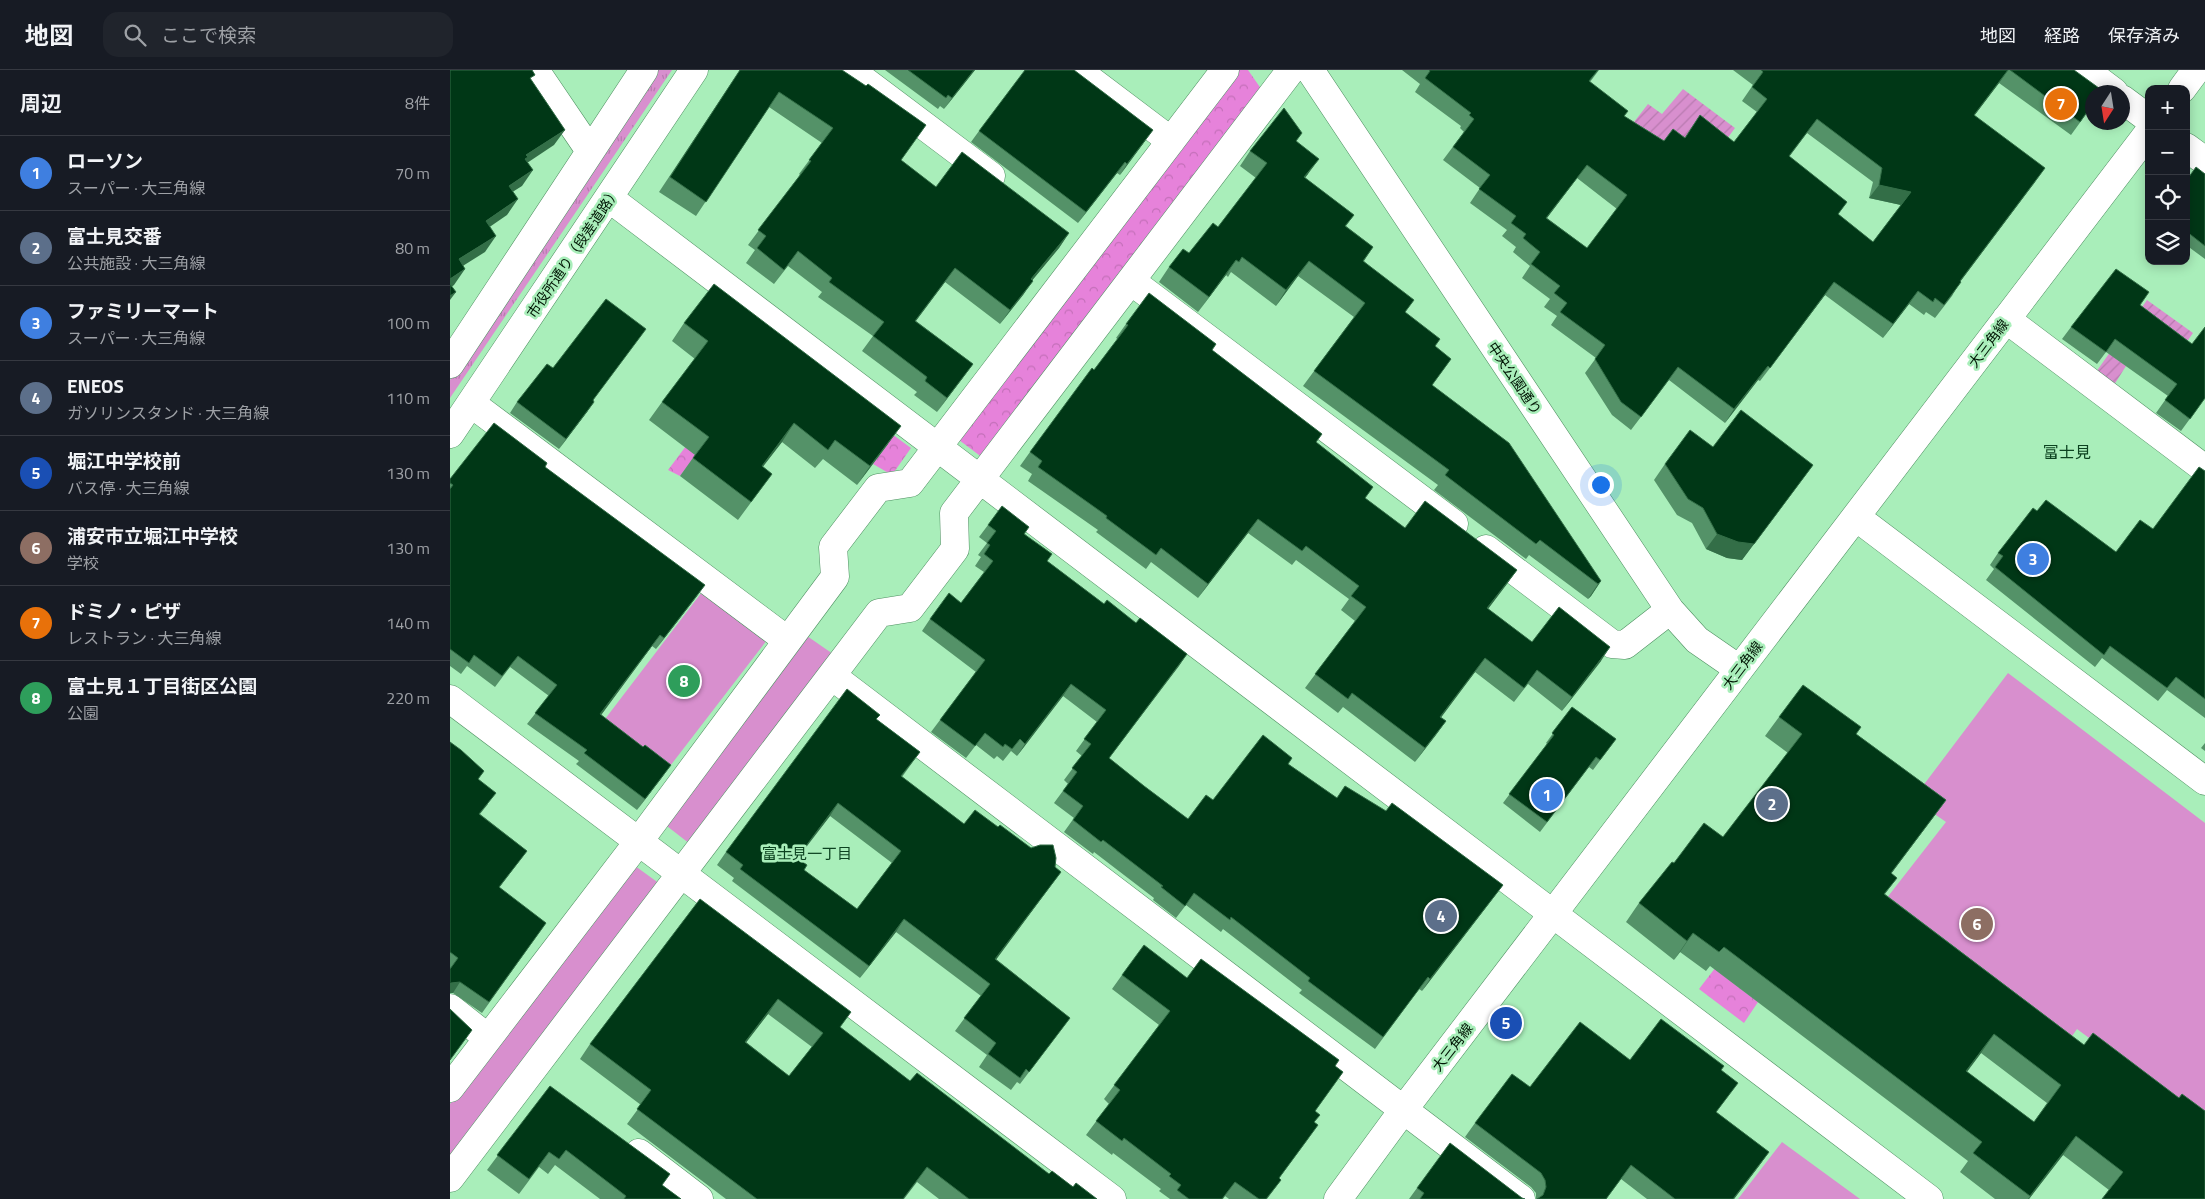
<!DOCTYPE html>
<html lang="ja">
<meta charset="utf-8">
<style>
body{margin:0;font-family:"Titillium Web","Noto Sans JP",sans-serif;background:#20242c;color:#f1f3f6}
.controls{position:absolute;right:15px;top:15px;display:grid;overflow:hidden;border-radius:10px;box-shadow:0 2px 12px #0003}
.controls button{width:45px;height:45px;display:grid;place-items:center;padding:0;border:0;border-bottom:1px solid #363941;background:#171b24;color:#f1f3f6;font:25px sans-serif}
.compass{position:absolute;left:1635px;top:15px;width:45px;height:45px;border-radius:50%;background:#171b24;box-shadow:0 2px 12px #0003;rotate:192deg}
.you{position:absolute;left:1150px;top:414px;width:18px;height:18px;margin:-12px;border:4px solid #fff;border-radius:50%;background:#1a73e8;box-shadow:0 0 0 8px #1a73e833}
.badge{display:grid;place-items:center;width:32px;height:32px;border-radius:50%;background:#c696c4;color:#fff;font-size:16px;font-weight:700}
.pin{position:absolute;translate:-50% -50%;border:2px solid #fff;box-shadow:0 1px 5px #0006}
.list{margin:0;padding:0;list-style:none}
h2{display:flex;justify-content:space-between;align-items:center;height:65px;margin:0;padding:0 20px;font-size:21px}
h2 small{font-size:16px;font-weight:400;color:#9ea1a6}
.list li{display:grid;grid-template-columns:32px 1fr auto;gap:15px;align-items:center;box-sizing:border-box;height:75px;padding:0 20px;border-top:1px solid #363941}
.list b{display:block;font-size:19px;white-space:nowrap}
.list p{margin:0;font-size:16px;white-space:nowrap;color:#9ea1a6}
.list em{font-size:16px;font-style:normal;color:#9ea1a6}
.icon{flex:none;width:28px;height:28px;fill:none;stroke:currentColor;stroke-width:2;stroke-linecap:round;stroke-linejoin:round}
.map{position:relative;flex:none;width:1755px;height:1129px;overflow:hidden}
header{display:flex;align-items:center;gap:30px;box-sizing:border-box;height:70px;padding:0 25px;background:#171b24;border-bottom:1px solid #363941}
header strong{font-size:24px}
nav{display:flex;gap:28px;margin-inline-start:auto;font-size:18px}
.search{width:350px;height:45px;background:#20242c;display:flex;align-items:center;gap:12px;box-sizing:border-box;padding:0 18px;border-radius:15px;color:#9ea1a6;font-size:19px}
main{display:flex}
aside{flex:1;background:#171b24}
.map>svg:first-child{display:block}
.grass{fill:url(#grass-tufts)}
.forest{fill:url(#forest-crowns)}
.park{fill:#d88fce}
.garden{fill:url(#garden-furrows)}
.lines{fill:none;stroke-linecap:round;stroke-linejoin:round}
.minor-casing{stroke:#4d8f60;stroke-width:29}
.minor{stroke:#fff;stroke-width:28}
.wall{fill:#549268;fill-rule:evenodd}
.shaded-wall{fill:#336e47}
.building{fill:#003716;stroke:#336e47;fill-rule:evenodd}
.labels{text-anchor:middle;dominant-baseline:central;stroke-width:5;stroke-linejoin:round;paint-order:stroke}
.street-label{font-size:14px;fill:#001504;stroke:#a9eeba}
.neighbourhood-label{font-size:15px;fill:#0c4220;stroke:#a9eeba}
.quarter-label{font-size:16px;fill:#0c4220;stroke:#a9eeba}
</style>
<header>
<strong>地図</strong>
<div class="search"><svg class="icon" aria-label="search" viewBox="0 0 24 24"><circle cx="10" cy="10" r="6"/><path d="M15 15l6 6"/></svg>ここで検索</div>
<nav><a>地図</a><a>経路</a><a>保存済み</a></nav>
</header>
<main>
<aside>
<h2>周辺<small>8件</small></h2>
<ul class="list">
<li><span class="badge" style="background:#3f7fe0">1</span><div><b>ローソン</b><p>スーパー · 大三角線</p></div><em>70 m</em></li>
<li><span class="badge" style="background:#5c6f8a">2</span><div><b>富士見交番</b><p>公共施設 · 大三角線</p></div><em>80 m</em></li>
<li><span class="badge" style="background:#3f7fe0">3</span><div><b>ファミリーマート</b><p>スーパー · 大三角線</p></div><em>100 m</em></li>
<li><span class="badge" style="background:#5c6f8a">4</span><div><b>ENEOS</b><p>ガソリンスタンド · 大三角線</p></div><em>110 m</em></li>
<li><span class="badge" style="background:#1a4fb4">5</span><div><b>堀江中学校前</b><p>バス停 · 大三角線</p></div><em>130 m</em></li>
<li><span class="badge" style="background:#8d6e63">6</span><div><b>浦安市立堀江中学校</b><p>学校</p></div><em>130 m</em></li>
<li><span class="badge" style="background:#e8710a">7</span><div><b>ドミノ・ピザ</b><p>レストラン · 大三角線</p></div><em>140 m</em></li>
<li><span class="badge" style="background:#2e9e5b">8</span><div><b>富士見１丁目街区公園</b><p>公園</p></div><em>220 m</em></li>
</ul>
</aside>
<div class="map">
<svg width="1755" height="1129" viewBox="0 0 1755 1129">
<defs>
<pattern id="grass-tufts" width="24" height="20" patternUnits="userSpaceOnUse" patternTransform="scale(1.25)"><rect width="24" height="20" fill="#d88fce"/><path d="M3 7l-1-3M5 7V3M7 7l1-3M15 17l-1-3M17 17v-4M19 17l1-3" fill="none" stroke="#b87aaf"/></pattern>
<pattern id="forest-crowns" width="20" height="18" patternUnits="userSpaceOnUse" patternTransform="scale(1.25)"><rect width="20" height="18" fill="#e682da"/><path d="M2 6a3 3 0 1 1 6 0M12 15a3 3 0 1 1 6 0" fill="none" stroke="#c46fb9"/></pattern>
<pattern id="garden-furrows" width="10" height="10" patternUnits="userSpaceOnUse" patternTransform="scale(1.25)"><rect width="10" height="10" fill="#d88fce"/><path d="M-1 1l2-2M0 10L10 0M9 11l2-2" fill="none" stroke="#b87aaf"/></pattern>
</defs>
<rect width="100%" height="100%" fill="#a9eeba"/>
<path class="grass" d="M207,0h15l-222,328v-18z"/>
<path class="forest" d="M785,0h13l16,23 -281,365 -28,-21z
M315,271l146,107 -19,27 -19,-11 15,-20 -116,-89 -92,121 -12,-6z
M1349,789l-66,124 25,19 -14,21 -45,-34z"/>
<path class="park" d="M252,522l65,48 -100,130 -65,-47z
M357,566l26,18 -143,190 -27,-21z
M1558,603l197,150v301l-128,-95 -12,17 -186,-138 67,-86 -33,-23z
M181,793l29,21 -210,274v-54z
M1332,1072l78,57h-122z"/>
<path class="garden" d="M1233,19l52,39 -17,23h-43l-72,11 45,-58 14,10z
M1697,230l46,33 -14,20 -64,5 11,8 -12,19 -18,-13z"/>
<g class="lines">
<defs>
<path id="minor" d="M85,0l55,81
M400,0l141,106
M627,0l94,71
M860,0l360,540 27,30 42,29
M1635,0l29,22
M1732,19l14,-19
M1672,29l27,20
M1736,77l19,14
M159,128l1320,1001
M681,211l323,243
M1556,249l199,150
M0,294l194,-294
M22,334l315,236
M0,364l244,-364
M1406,447l349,264
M1036,479l126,95 13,1 45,-35
M382,606l689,523
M0,629l662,500
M0,938l38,30
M0,1018l189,-247 196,-264 -2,-30 45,-59 32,-5 315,-413
M189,1083l60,46
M0,1108l429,-565 31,-5 45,-59 -1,-36 337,-443
M888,1129l66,-90 745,-977"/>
</defs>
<use href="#minor" class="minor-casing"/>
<use href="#minor" class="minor"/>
</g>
<path class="wall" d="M290,0h102l59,91 35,26 133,46 -10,15 -27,32 -9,15 -23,29 -55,-42 -29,39 57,43 -36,48 -23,-17 3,-3 -55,-41 11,-15 -55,-39 4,-5 -34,-26 -14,18 -28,-21 9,-13 -7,-5 52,-70 -1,-1 23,-31 -53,-36 -73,109 -37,-24z
M435,0h90l-31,39 -4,-3 -2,3z
M952,0h197l-9,12 34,34 40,25 20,-3 50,4 23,-30 -15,-11 11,-16 -20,-15h341l18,22v14l-21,29 -72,-52 -25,33 61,66 -75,100 -8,14 -17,22 -9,-6 -2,3 -15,-11 -26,34 -58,-43 -65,86 -2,-1 -33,43 -56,-43 -38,50 -19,-15 -27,-42 11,-15 -45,-33 6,-9 -13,-9 6,-8 -28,-21 8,-12 -17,-14 3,-5 -14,-11 5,-6 -37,-27 10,-15 -37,-28 21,-28 -4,-4 1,-2 -46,-34 5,-8zM1357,63l66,49 -4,16 32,7 -28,37 -35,-28 9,-12 -58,-45zM1127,108l40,31 -30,39 -40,-30z
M529,61l166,10 -25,34 -3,-2 -39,50 -107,-81z
M847,71l11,33 -3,4 49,37 -8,11 27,21 -9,14 41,52 30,34 16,12 -19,26 169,196 -10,15 -3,3 -59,-44 -3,4 -92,-69 4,-5 -135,-99 51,-69 -56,-41 -22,30 -45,-34 -3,5 -2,-2 -28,37 -39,-30 10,-15 20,-14 29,-26 38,-49 -16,-12 10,-15z
M1755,104v85l-19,-14v-64z
M1690,235l52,39 13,54 -24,33 -25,-18 12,-17 -62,-44 -9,12 -35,-25 9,-12z
M234,253l204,121 -31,41 -34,-26 -8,9 -33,-26 -20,25 10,7 -34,46 -58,-44 15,-21 -46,-35 13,-18 33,-43 -23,-18z
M676,254l86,26 104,93 49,55 40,30 112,42 -29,39 44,33 69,19 -39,50 -34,-27 -14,18 -39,-30 -34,45 5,4 -31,41 -72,-55 -5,6 -33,-25 50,-67 -14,-11 8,-11 -53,-39 -4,5 -44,-32 -50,65 -47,-36 -5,7 -50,-37 2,-2 -70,-49 4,-7 -12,-8 10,-14 88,-113 -2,-1z
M143,331l-6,11 -28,37 -49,-36 7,-11z
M1263,377l100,18 -71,95 -15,-2 -21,-9 -14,-26 -15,-8 -23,-35 11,-16z
M95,397l152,129 -41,53 -4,-3 -51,69 62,61 -26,34 -61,-46 3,-3 -52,-37 22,-28 -39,-29 -15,20 -28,-21 -6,8 -11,-8v-187z
M1755,401v247l-38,-28 -9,11 -56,-43 -7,9 -109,-87 8,-11 -4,-4 8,-12 39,-42 79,41 37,-23z
M538,455l37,9 22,27 57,43 83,50 -78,104 35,28 44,33 25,-19 75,-36 49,34 8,-12 158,99 -81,106 -3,-2 -44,60 -76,-56 3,-3 -79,-61 -2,3 -35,-27 -10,13 -23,-18 1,-2 -60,-46 -1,2 -29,-22 10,-14 -20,-15 14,-19 -4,-4 18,-24 -6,-5 21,-29 -34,-26 -46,60 -6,-5 -8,10 -6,-5 -3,3 -18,-14 -10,13 -35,-26 45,-60 -54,-41 8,-12 31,-16 23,-31 -9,-6 6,-9 -3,-2 9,-12 -8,-6z
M1122,637l44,32 -23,31 -4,-3 -49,65 -37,-29 44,-59 -1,-1z
M1329,647l77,17 90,66 -55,74 6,4 -12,16 199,151 95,53 -70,92 -46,-35 -34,44h-34l-35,-27 8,-11 -258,-195 -4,5 -26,-19 -6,8 -48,-38 13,-19 35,-40 49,-26 65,-84 -23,-17zM1531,983l66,50 -13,19 -67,-50z
M426,649l44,33 -18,25 62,47 34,3 63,45 -65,87 74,59 -50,66 -3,-2 -6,8 -32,-23 8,-12 -32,-24 26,-35 -85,-64 -36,46 -128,-97 2,-3 -17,-13 9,-13zM380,746l62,47 -35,46 -53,-39 -6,-12z
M0,672l34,29 -6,8 10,25 -8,10 47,37 -28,37 47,35 -64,90 -29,-20h-3z
M1755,673v8l-4,-3z
M250,829l140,129 70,53 139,93 48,25h-158l-22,-17 -13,17h-178l-99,-75 14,-19 -61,-46 10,-15zM318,944l44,33 -23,29 -43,-34z
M672,905l65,3 148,88 8,6 -28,39v11l-7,17 -29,39 2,2 -14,19h-38l-4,-3 -2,3h-53l-11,-8 2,-2 -48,-36 -1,2 -26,-20 23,-31 -5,-5 55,-74 -47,-36z
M1180,990l92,10 6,26 -12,16 53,40 -35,47h-87l-26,-20 -15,20h-70v-6l-5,-6 -66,-50 10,-14 55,-36z
M100,1016l112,99 19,14h-81l-45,-34 -7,9 -9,-7 -20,27 -32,-24z
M967,1118l105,10 3,1h-116z"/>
<path class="shaded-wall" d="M524,0h1l-31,39 8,-11z
M1558,0l-9,13 -35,46 10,-14z
M115,60l-11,15 -33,22 5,-12z
M703,60l-8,11 -25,34 7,-11z
M869,89l-11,15 -15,18 11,-15z
M675,92l-8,11 -39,50 8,-11z
M1137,95l-10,13 -40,53 9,-13z
M1595,98l-10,14 -85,113 10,-14z
M83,100l-11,16 -24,15 11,-15z
M1429,115l32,7 -10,13 -32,-7z
M68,129l-11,16 -32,22 11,-16z
M619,163l-10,15 -38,46 10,-15z
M46,166l-11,16 -35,22 9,-15z
M786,190l-10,15 -28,37 11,-15z
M859,191l-33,45 10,-16z
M505,198l-10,14 -40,53 10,-14z
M15,199l-11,16 -4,3v-9z
M583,211l-10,14 -23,29 10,-14z
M1384,212l-9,13 -65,86 10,-13z
M1468,221l-9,13 -26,34 10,-14z
M6,222l-6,8v-4z
M523,294l-11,15 -25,33 10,-14z
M1318,296l-10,14 -33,43 9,-14z
M144,332l-7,10 -28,37 7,-10z
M344,353l-12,19 -33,43 13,-19z
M451,356l-13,18 -31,41 13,-19z
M1363,395l-71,95 -15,-2 -21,-9 11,-15z
M808,449l-10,14 -50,65 10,-14z
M1067,500l-10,14 -29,38 9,-14z
M1151,511l-10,15 -3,3 10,-15z
M255,515l-8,11 -41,53 8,-11z
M210,565l-8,11 -59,80 7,-12z
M1160,577l-9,14 -39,50 10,-14z
M737,584l-8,12 -79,104z
M1035,588l-10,14 -44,59 9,-14z
M621,614l-8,12 -46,60 8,-12z
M996,651l-10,14 -21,27 10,-14z
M221,695l-8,11 -26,34 8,-11z
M1496,730l-14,19 -55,73 14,-19z
M388,733l-8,13 -42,54 9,-12z
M611,802l-9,12 -65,88 8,-13z
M1053,815l-9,12 -72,94 8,-12z
M454,849l-8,13 -36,46 9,-12z
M1243,863l-13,19 -6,8 13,-19z
M10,912l-7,11h-3v-9l1,-1z
M328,929l-10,15 -33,43 10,-15z
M1544,964l-13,19 -28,37 13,-19z
M1626,1066l-13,19 -34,44h-1z
M1319,1082l-10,14 -25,33h-1z"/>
<path class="building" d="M0,0h82l3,5 -5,3 35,52 -39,25 2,2 -3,2 8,11 -24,16 9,13 -32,22 10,15 -37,23 6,10 -15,10z
M290,0h102l24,16 2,-2 58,41 -25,35 35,27 26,-35 107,81 -38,46 2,2 -23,29 -55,-42 -40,53 58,43 -26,34 -22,-17 2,-4 -54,-41 11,-14 -55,-40 3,-4 -34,-27 -14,19 -27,-22 9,-12 -8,-6 53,-69 -2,-1 24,-32 -54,-36 -73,110 -36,-25z
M458,0h66l-22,28 -4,-3 -2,3z
M575,0h49l79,60 -26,34 -2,-2 -39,50 -107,-81z
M979,0h169l-9,11 39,30 -4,5 40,25 9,-12 12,9 15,-23 34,27 33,-43 -15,-12 11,-15 -2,-2h247l-34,45 71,53 -85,113 1,1 -17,23 -9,-7 -2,4 -15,-11 -25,33 -59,-42 -64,86 -2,-2 -34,43 -56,-42 -37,50 -20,-15 -26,-43 10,-14 -45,-33 7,-9 -13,-10 6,-7 -29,-22 9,-12 -17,-14 3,-4 -15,-11 5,-7 -37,-27 11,-14 -37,-28 21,-28 -5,-4 2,-2 -46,-35 5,-7zM1367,49l65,49 -3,17 32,7 -38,50 -35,-28 9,-12 -58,-46zM1137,95l40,30 -40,53 -41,-30z
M1560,0h64l29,21 -1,1h-10v13l-12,17z
M834,38l18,25 -6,8 23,18 -15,18 50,38 -9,11 28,21 -10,14 51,39 -9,12 35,27 -5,7 16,13 -19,26 77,58 92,138 -3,3 -58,-44 -4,4 -91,-69 4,-5 -135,-99 51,-68 -56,-42 -23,29 -44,-33 -3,5 -3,-2 -27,37 -40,-30 14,-18 6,4 24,-30 5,4 49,-64 -17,-12z
M1746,97l9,7v72l-19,-15v-50z
M1666,199l33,23 -9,13 52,39 13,-17v71l-15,21 -25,-19 12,-16 -62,-45 -9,13 -35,-25z
M0,214l6,8 -6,4z
M264,214l187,142 -31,40 -35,-26 -7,10 -34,-27 -32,43 10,8 -21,28 -58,-44 16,-21 -47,-35 46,-61 -24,-18z
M699,223l67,51 -4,6 110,84 -6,8 57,45 -8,11 40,30 20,-27 92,69 -30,38 45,34 27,-35 51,40 -38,50 -35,-27 -13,18 -39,-30 -45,59 6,4 -21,27 -73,-55 -4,6 -33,-25 51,-67 -15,-11 8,-10 -53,-40 -4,5 -44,-32 -50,65 -47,-36 -5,7 -50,-37 1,-2 -69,-49 4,-6 -12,-9 62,-84 2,2 34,-45 -2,-1z
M156,229l40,30 -53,71 1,2 -28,37 -49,-37 30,-38 6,4z
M1291,340l72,55 -59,79 -16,-2 -21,-8 -14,-26 -15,-9 -23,-35 25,-34 23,17z
M44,353l53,40 -2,4 160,118 -41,53 -4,-3 -60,79 43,33 2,-2 26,20 -26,34 -61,-46 3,-3 -52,-37 22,-28 -39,-29 -16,20 -28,-21 -5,8 -19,-14v-160l3,-4 -3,-2v-4z
M1749,397l6,4v228l-29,-22 -9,11 -57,-42 -6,9 -109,-88 8,-11 -5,-3 35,-45 4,3 9,-11 70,52 24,-32 13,9z
M552,436l27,21 -5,7 28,20 -5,7 57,43 3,-4 29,23 4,-5 47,36 -78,104 35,28 44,33 18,-24 7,5 50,-65 29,23 -4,6 49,34 8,-12 41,25 6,-8 111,82 -73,94 -2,-2 -45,60 -75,-56 2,-3 -79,-61 -1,3 -36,-27 -9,13 -24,-19 2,-1 -60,-46 -2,2 -28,-22 10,-14 -20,-15 14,-19 -5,-4 19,-24 -7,-5 22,-29 -35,-26 -46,60 -5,-5 -8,10 -7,-5 -2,3 -18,-14 -10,13 -35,-26 45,-60 -55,-41 19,-26 12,10 32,-42 -9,-7 6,-9 -3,-2 9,-12 -8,-6z
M1353,615l58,42 -5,7 90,66 -55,73 6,5 -13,16 200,151 9,-12 86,65 3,-4 23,17v88h-103l21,-27 -47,-36 -46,60 -57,-43 9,-11 -258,-195 -5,5 -26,-19 -6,8 -48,-38 33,-41 2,1 30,-40 19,14 79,-103 -23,-17zM1544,964l67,51 -27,37 -68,-51z
M397,619l33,26 -4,4 44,33 -19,24 63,48 11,-14 23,17 2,-2 31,23 9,-3h13l3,13 -1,9 6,5 -66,87 75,59 -41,54 -3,-3 -6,9 -32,-24 8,-11 -32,-25 26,-34 -86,-65 -35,47 -129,-97 3,-4 -17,-13zM388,733l63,48 -44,58 -53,-39 3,-5 -10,-7z
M1122,637l44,32 -16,21 -4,-3 -49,65 -38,-28 45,-59 -2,-2z
M0,672l11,8 23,21 -6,8 18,14 -17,21 48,37 -28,36 47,36 -57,79 -29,-20 -9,1 -1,1v-15l8,-11 -8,-6z
M250,829l151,113 -11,15 70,54 7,-8 132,101 3,-3 21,16 3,-4 21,16h-128l-42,-32 -24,32h-146l-120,-90 14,-19 -61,-46zM328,929l45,34 -34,43 -44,-34z
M694,875l43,33 14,-19 138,101 -4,6 8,6 -28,39 5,4 -6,7 4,3 -39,53 2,2 -15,19h-7l-24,-17 -13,17h-33l-12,-9 4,-5 -12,-9 2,-2 -47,-36 -2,3 -26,-20 24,-31 -6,-5 56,-74 -48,-36z
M0,939l22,21 -22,30z
M1211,949l63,47 -3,4 17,13 -22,29 53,40 -36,47h-58l-44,-34 -25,34h-69l6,-4 3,-8 -1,-7 -4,-7 -66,-50 37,-49 18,13 50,-65 50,38z
M100,1016l120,88 -8,11 19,14h-57l2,-3 -60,-46 -7,9 -10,-7 -20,27 -32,-24z
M1000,1073l72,55 3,1h-105l4,-6 -7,-5z"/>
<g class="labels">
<g class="street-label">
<text transform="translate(123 182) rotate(-56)">市役所通り（段差道路）</text>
<text transform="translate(1538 273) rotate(-53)">大三角線</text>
<text transform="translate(1065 308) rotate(56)">中央公園通り</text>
<text transform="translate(1292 595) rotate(-53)">大三角線</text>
<text transform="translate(1002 977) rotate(-52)">大三角線</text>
</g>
<g class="neighbourhood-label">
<text x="357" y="783">富士見一丁目</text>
</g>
<g class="quarter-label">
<text x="1617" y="382">富士見</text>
</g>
</g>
</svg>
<div class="controls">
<button>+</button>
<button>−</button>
<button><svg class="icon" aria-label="locate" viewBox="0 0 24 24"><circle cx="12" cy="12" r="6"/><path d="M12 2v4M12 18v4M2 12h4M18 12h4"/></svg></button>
<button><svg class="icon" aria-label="layers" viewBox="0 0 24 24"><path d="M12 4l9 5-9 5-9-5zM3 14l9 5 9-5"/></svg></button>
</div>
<svg class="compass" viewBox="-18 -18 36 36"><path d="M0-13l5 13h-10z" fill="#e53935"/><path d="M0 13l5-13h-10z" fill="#9ea1a6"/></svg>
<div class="you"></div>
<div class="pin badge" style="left:1097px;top:725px;background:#3f7fe0">1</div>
<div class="pin badge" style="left:1322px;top:734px;background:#5c6f8a">2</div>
<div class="pin badge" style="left:1583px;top:489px;background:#3f7fe0">3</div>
<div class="pin badge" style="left:991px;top:846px;background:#5c6f8a">4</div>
<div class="pin badge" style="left:1056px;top:953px;background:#1a4fb4">5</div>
<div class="pin badge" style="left:1527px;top:854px;background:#8d6e63">6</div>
<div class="pin badge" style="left:1611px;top:34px;background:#e8710a">7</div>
<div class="pin badge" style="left:234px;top:611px;background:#2e9e5b">8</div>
</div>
</main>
